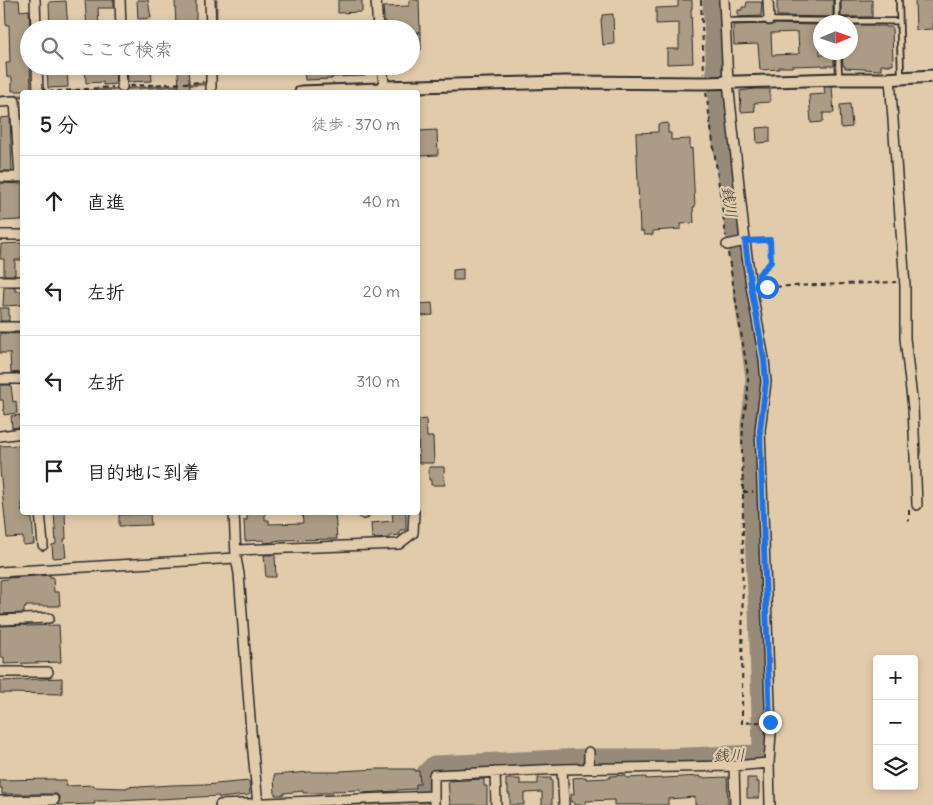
<!DOCTYPE html>
<html lang="ja">
<meta charset="utf-8">
<style>
body{margin:0;font-family:Delius,"Klee One",sans-serif;background:#f6f6f6;color:#222}
.controls{position:absolute;right:15px;bottom:15px;display:grid;overflow:hidden;border-radius:5px;box-shadow:0 2px 8px #0003}
.controls button{width:45px;height:45px;display:grid;place-items:center;padding:0;border:0;border-bottom:1px solid #e0e0e0;background:#fff;color:#222;font:25px sans-serif}
.compass{position:absolute;left:813px;top:15px;width:45px;height:45px;border-radius:50%;background:#fff;box-shadow:0 2px 8px #0003;rotate:88deg}
.stop{position:absolute;width:15px;height:15px;margin:-11px;border:4px solid #1a73e8;border-radius:50%;background:#fff}
.stop.end{background:#1a73e8;border-color:#fff;box-shadow:0 1px 5px #0008}
.list{margin:0;padding:0;list-style:none}
h2{display:flex;justify-content:space-between;align-items:center;height:65px;margin:0;padding:0 20px;font-size:21px}
h2 small{font-size:16px;font-weight:400;color:#767676}
.list li{display:grid;grid-template-columns:32px 1fr auto;gap:15px;align-items:center;box-sizing:border-box;height:90px;padding:0 20px;border-top:1px solid #e0e0e0}
.list b{display:block;font-size:19px;white-space:nowrap}
.list em{font-size:16px;font-style:normal;color:#767676}
.icon{flex:none;width:28px;height:28px;fill:none;stroke:currentColor;stroke-width:2;stroke-linecap:round;stroke-linejoin:round}
.map{position:relative;flex:none;width:933px;height:805px;overflow:hidden}
.search{position:absolute;background:#fff;box-shadow:0 2px 8px #0003;left:20px;top:20px;width:400px;height:55px;display:flex;align-items:center;gap:12px;box-sizing:border-box;padding:0 18px;border-radius:28px;color:#767676;font-size:19px}
.panel{position:absolute;background:#fff;box-shadow:0 2px 8px #0003;left:20px;top:90px;width:400px;height:425px;border-radius:5px}
.map>svg:first-child{display:block}
.green{fill:#c4b096;stroke:#786e60}
.lines{fill:none;stroke-linecap:round;stroke-linejoin:round}
.stream{stroke:#6c6459;stroke-width:3}
.river{stroke:#978a78;stroke-width:19}
.building{fill:#ac9c85;stroke:#2b2b2b;fill-rule:evenodd}
.service-casing{stroke:#2b2b2b;stroke-width:8}
.minor-casing{stroke:#2b2b2b;stroke-width:12}
.tertiary-casing{stroke:#2b2b2b;stroke-width:15}
.path{stroke:#2b2b2b;stroke-width:2;stroke-dasharray:5 4;stroke-linecap:butt}
.service{stroke:#e2cbab;stroke-width:4.5}
.minor{stroke:#e2cbab;stroke-width:9}
.tertiary{stroke:#e2cbab;stroke-width:11}
.route{stroke:#1a73e8;stroke-width:6}
.labels{text-anchor:middle;dominant-baseline:central;stroke-width:4.5;stroke-linejoin:round;paint-order:stroke}
.water-label{font-size:16px;font-style:italic;fill:#413e3a;stroke:#e2cbab}
</style>
<div class="map">
<svg width="933" height="805" viewBox="0 0 933 805">
<rect width="100%" height="100%" fill="#e2cbab"/>
<filter id="ink" filterUnits="userSpaceOnUse"><feTurbulence type="fractalNoise" baseFrequency=".02" numOctaves="2"/><feDisplacementMap in="SourceGraphic" scale="10" xChannelSelector="R" yChannelSelector="G"/><feConvolveMatrix kernelMatrix="1 2 1 2 8 2 1 2 1" color-interpolation-filters="sRGB"/></filter>
<g filter="url(#ink)">
<path class="green" d="M422,799v6h-136z"/>
<g class="lines">
<path class="stream" d="M216,0v29
M213,73l4,-4v-3
M70,92l134,-8 5,-6
M0,97l22,-1"/>
<path class="river" d="M427,805l-2,-31 9,-9 149,-7h81l92,-4 6,-3 -4,-141 -5,-91 -3,-94 4,-29 1,-18 -37,-264 -6,-114"/>
</g>
<path class="building" d="M5,0h14l1,11 9,-1 1,19h-2l1,37h1l1,25h-19v-14h-5l-1,-14h4l-1,-38h-3z
M85,0h29v8h-16l1,21h-12z
M137,0h11l3,18 -13,1z
M175,0h21v28l-20,1z
M338,0h24v12l-24,1z
M409,0h10l1,32h-9v-3h-26l-2,-22 26,-1z
M678,0h14v9h-1l2,54 -26,1v-15h12v-26l-23,1v-16l22,-1z
M777,0h56v17l-56,-1z
M841,0h31v17h-31z
M915,0h18v29l-17,1z
M66,1l2,28h-18l-1,-27z
M747,2h15l-1,14 -23,1v-7h4v-3h4z
M613,14l1,30 -11,1 -2,-26h1v-4z
M765,24l4,2 4,-2 47,1v30l14,-1v12h-12v-1l-30,1v1h-13v2l-19,1 -2,-26 -24,1 -1,-20zM798,32l1,22 -27,1 -1,-22z
M850,25h23v1h13v1h6l1,38h-12v5l-36,-2v-2h-2l-1,-12h4v-2h4z
M413,33h8v17l-8,1z
M47,66h20l1,21 -20,1z
M85,66h30l1,18 -13,1v-3l-17,1z
M127,66h19v3h5l1,12 -24,1z
M315,66h49l1,10 -33,1v2l-27,1 -1,-11 11,-1z
M188,69l2,23h-11l-1,-22z
M824,87h8l2,26h-11v9l-12,1 -2,-28 16,-1z
M755,89h15v13l-16,1 1,8 -14,1 -1,-21z
M850,104l2,23 -11,1 -1,-23z
M10,117l2,54h-12v-53z
M668,123v10h3v7l19,-1v10l2,-1 3,59h-2l1,16 -13,1v5l-28,2v4h-9l-1,-4h-3l-4,-98 22,-1v-8z
M770,127v15l-13,1 -1,-15z
M437,130l1,25 -20,1v-25z
M0,183l22,1v36l-22,1z
M22,243v17h-7v15h-11v-16h-4l1,-15z
M463,269v11h-10v-10z
M4,287h11v4h7v14l-19,1z
M432,303l1,12 -14,1 -1,-12z
M0,308h9v13h-9z
M0,333l22,1v38l-11,1 -1,-20h-10z
M0,385h11l2,17 3,-1 1,12 -13,2 -1,-15h-3z
M20,415l1,11 -1,1 -8,1 -1,-12z
M426,419l1,18h6l1,26h-15l-1,-43z
M22,445v67h4l1,6h5l2,26 -11,1v-8l-16,1 -7,-68v-24z
M429,467h15l1,18h-14v-5h-2z
M54,512h11l1,27h-2l2,18 -13,1 -1,-13 4,-1z
M247,512h18v8h4v4l34,-1 -1,-11h13v2l20,-1 2,26 -56,1 -7,1v1l-10,1v-3l-19,1 -1,-21h3z
M392,512h14v18h-6v5l-10,1v2l-15,1 -1,-2 -2,1 -1,-15 22,-2z
M150,514l1,11 -32,1v-11z
M264,555h11l1,22h-10z
M50,575v2h3l1,15h5l1,14h-34v2h-2v5l-24,1v-34l8,-1v-1z
M24,625l3,1 32,-1 2,37 -57,2v-7h-4v-31z
M62,678v16l-62,-1v-12z
M379,769h36v2h4l1,13h-4v5l-19,1v1l-36,2v-3l-29,1v2h-29v-2l-19,2v2h-9l-1,-20 35,-3h31v-1z
M626,775v3l20,-1v2l54,-3 1,2 26,-1 1,28h-33v-8l-27,2v6h-54v-5l-28,1v4h-12v-3h-3v-8h3l-1,-16 13,-1v2l24,-1v-2z
M538,778h13v3l1,-1v25h-10v-13l-16,1v1h-2v11h-14v-11h-2v-7h-2v-8h14v5h18z
M747,778h10v4h2v16h-12z
M55,779v1h11v6l28,-1v2l33,1v-1l11,-1v1l35,-2 32,-1v1l44,-4 1,13 -1,1 -30,3v-2l-101,5h-23v3l-37,1 2,-6 -3,-5h-55v-6h-2v-8z
M484,779v7h3v19h-37l-2,-24z"/>
<g class="lines">
<defs>
<path id="service" d="M837,0v22
M899,0l2,76
M726,21c58,-2 115,1 173,0
M838,52l1,25"/>
<path id="minor" d="M35,0l1,29
M120,0l1,29
M210,0l1,29
M376,0l2,29
M724,0l4,82 17,159 6,45 13,73 2,23 -6,48 11,302 -2,31 1,42
M768,0l1,20
M37,66l1,25 2,1
M121,66l1,21
M211,66v26
M382,66l3,26
M890,78l15,208v52l8,70 4,97
M0,102l15,-1 5,76
M0,177h22
M0,235h22
M727,245l18,-4
M0,281h22
M0,327h22
M0,379h22
M0,436l22,-3
M40,512l3,33
M234,512l2,46 3,16 12,157 7,74
M364,512v2
M236,550l163,-6 14,-11 1,-21
M0,572l236,-14
M0,620l49,-2
M0,672h48
M589,752v16
M734,766l1,39
M562,769l2,36
M495,772l1,33
M0,801l54,-1
M220,805l214,-9
M434,805v-30l128,-6 172,-3 35,-3"/>
<path id="tertiary" d="M301,92l79,-3 4,-2 181,-5 140,1 134,-4h46l48,-3"/>
</defs>
<use href="#service" class="service-casing"/>
<use href="#minor" class="minor-casing"/>
<use href="#tertiary" class="tertiary-casing"/>
<path class="path" d="M701,0l3,73
M130,86l73,-4
M48,92l65,-5
M706,92l20,144
M755,241l16,-1v23l-12,11
M728,253l20,122v17l-5,31 -1,26 1,43 -1,231 18,-1
M760,281l7,6 129,-5
M743,492h10
M909,510v11"/>
<use href="#service" class="service"/>
<use href="#minor" class="minor"/>
<use href="#tertiary" class="tertiary"/>
</g>
</g>
<g class="lines" filter="url(#ink)">
<path class="route" d="M767,287l-8,-7v-6l12,-12 -1,-22 -25,1 6,45 13,73 2,23 -6,48 10,292"/>
</g>
<g class="labels">
<g class="water-label">
<text transform="translate(730 202) rotate(82)">銭川</text>
<text transform="translate(729 755) rotate(-2)">銭川</text>
</g>
</g>
</svg>
<div class="controls">
<button>+</button>
<button>−</button>
<button><svg class="icon" aria-label="layers" viewBox="0 0 24 24"><path d="M12 4l9 5-9 5-9-5zM3 14l9 5 9-5"/></svg></button>
</div>
<svg class="compass" viewBox="-18 -18 36 36"><path d="M0-13l5 13h-10z" fill="#e53935"/><path d="M0 13l5-13h-10z" fill="#767676"/></svg>
<div class="stop" style="left:767px;top:287px"></div>
<div class="stop end" style="left:770px;top:722px"></div>
<div class="search"><svg class="icon" aria-label="search" viewBox="0 0 24 24"><circle cx="10" cy="10" r="6"/><path d="M15 15l6 6"/></svg>ここで検索</div>
<section class="panel">
<h2>5 分<small>徒歩 · 370 m</small></h2>
<ul class="list">
<li><svg class="icon" aria-label="ahead" viewBox="0 0 24 24"><path d="M12 20V5M6 11l6-6 6 6"/></svg><div><b>直進</b></div><em>40 m</em></li>
<li><svg class="icon" aria-label="left" viewBox="0 0 24 24"><path d="M17 20v-9H6M10 6l-5 5 5 5"/></svg><div><b>左折</b></div><em>20 m</em></li>
<li><svg class="icon" aria-label="left" viewBox="0 0 24 24"><path d="M17 20v-9H6M10 6l-5 5 5 5"/></svg><div><b>左折</b></div><em>310 m</em></li>
<li><svg class="icon" aria-label="arrive" viewBox="0 0 24 24"><path d="M6 21V4h12l-3 4 3 4H6"/></svg><div><b>目的地に到着</b></div></li>
</ul>
</section>
</div>
